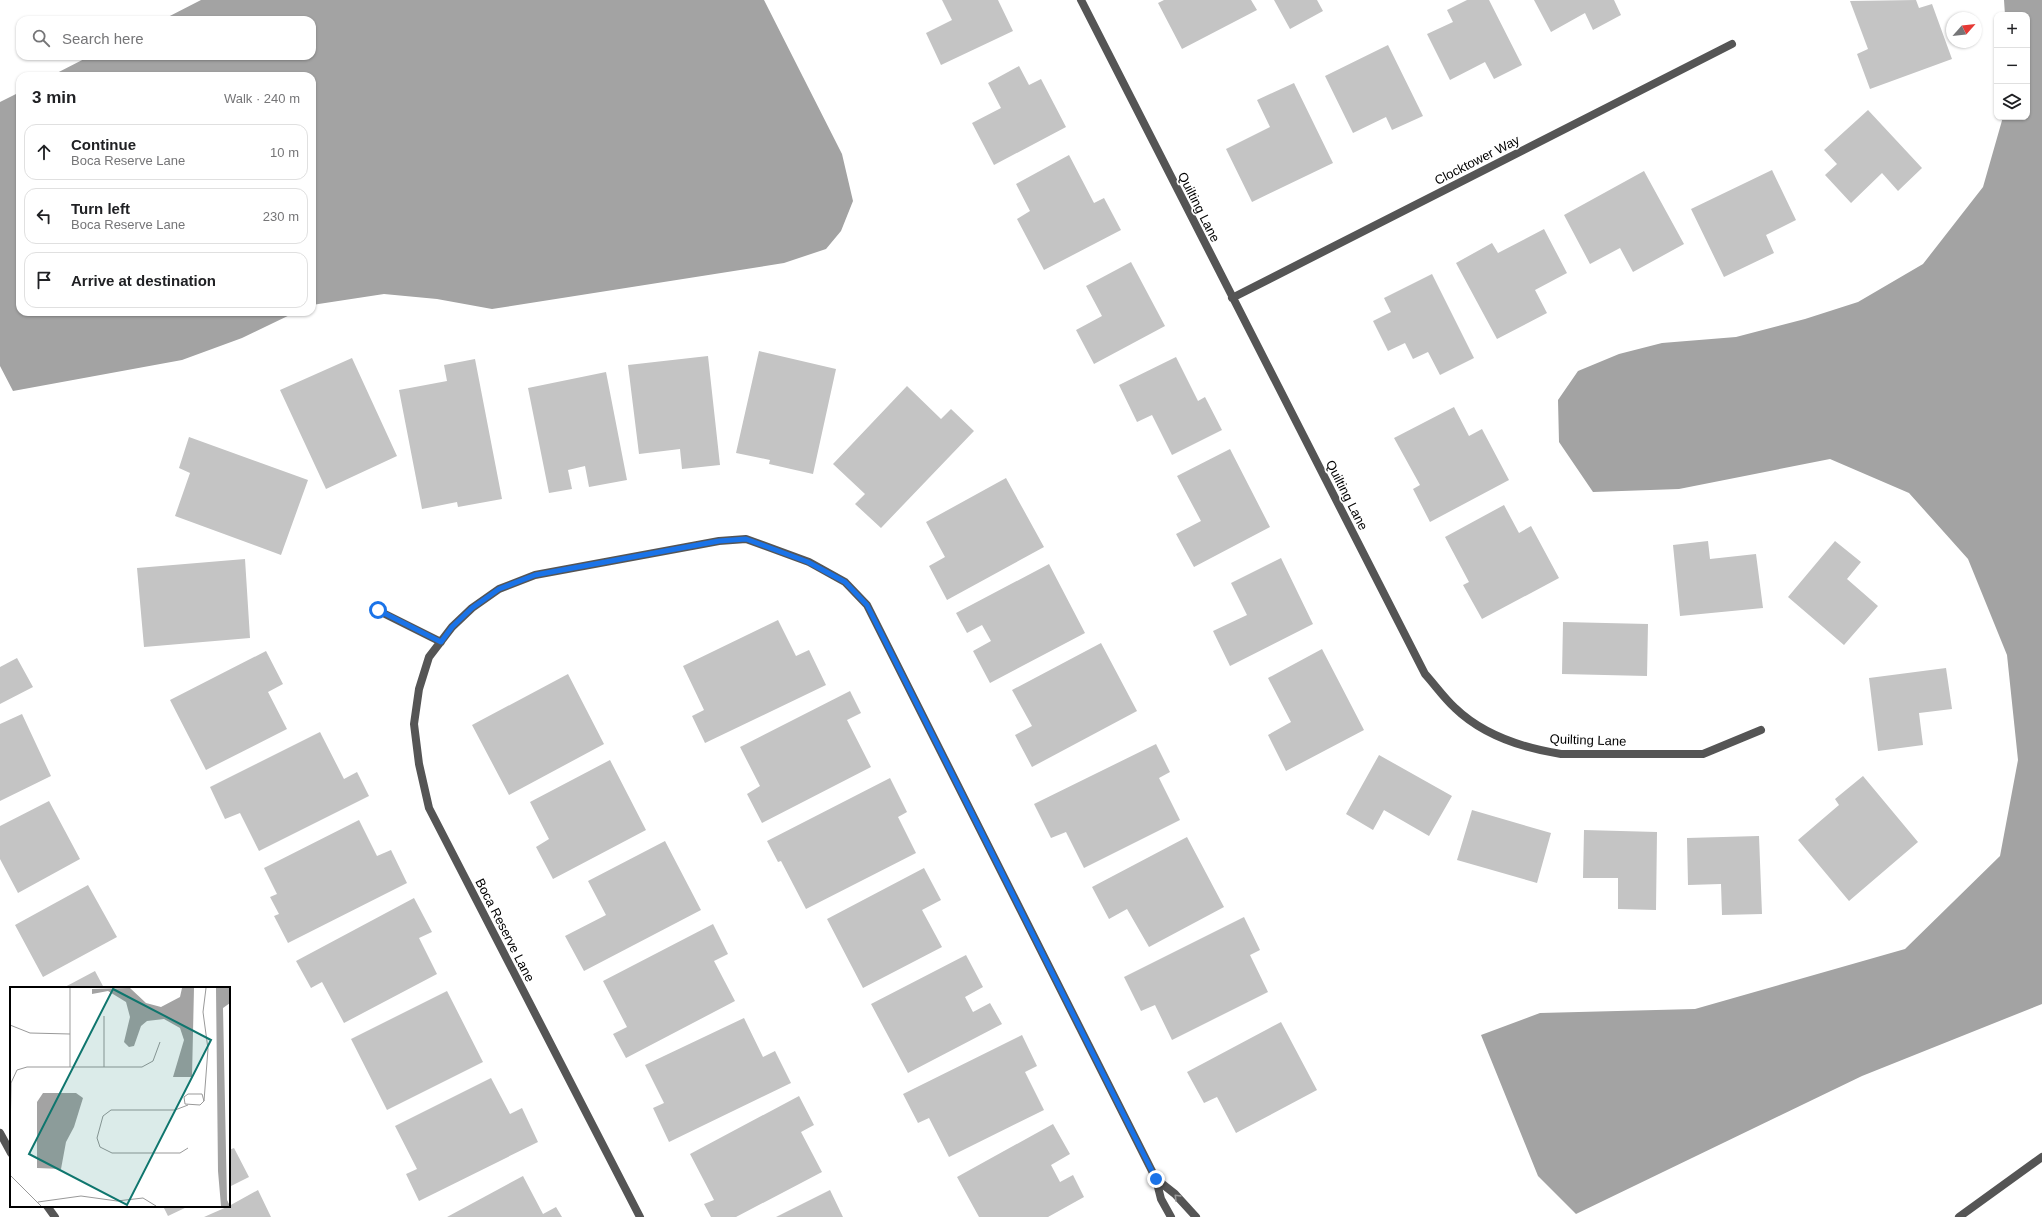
<!DOCTYPE html>
<meta charset="utf-8">
<style>
body{margin:0;font-family:Arial,sans-serif;background:#f6f6f6;color:#202124}
.controls{position:absolute;right:12px;top:12px;display:grid;overflow:hidden;border-radius:8px;box-shadow:0 1px 3px #0004}
.controls button{width:36px;height:36px;display:grid;place-items:center;padding:0;border:0;border-bottom:1px solid #e0e0e0;background:#fff;color:#202124;font:20px sans-serif}
.compass{position:absolute;left:1946px;top:12px;width:36px;height:36px;border-radius:50%;background:#fff;box-shadow:0 1px 3px #0004;rotate:63deg}
.stop{position:absolute;width:12px;height:12px;margin:-9px;border:3px solid #1a73e8;border-radius:50%;background:#fff}
.stop.end{background:#1a73e8;border-color:#fff;box-shadow:0 1px 4px #0008}
.list{margin:0;padding:0;list-style:none}
h2{display:flex;justify-content:space-between;align-items:center;height:52px;margin:0;padding:0 16px;font-size:17px}
h2 small{font-size:13px;font-weight:400;color:#757577}
.list li{display:grid;grid-template-columns:26px 1fr auto;gap:12px;align-items:center;box-sizing:border-box;height:56px;margin:0 8px 8px;padding:0 8px;border:1px solid #e0e0e0;border-radius:12px}
.list b{display:block;font-size:15px;white-space:nowrap}
.list p{margin:0;font-size:13px;white-space:nowrap;color:#757577}
.list em{font-size:13px;font-style:normal;color:#757577}
.icon{flex:none;width:22px;height:22px;fill:none;stroke:currentColor;stroke-width:2;stroke-linecap:round;stroke-linejoin:round}
.map{position:relative;flex:none;width:2042px;height:1217px;overflow:hidden}
.search{position:absolute;background:#fff;box-shadow:0 1px 3px #0004;left:16px;top:16px;width:300px;height:44px;display:flex;align-items:center;gap:10px;box-sizing:border-box;padding:0 14px;border-radius:12px;color:#757577;font-size:15px}
.panel{position:absolute;background:#fff;box-shadow:0 1px 3px #0004;left:16px;top:72px;width:300px;height:244px;border-radius:12px}
.map>svg:first-child{display:block}
.water{fill:#a3a3a3}
.building{fill:#c4c4c4}
.lines{fill:none;stroke-linecap:round;stroke-linejoin:round}
.street{stroke:#555;stroke-width:8}
.oneway{stroke:#999}
.route{stroke:#1a73e8;stroke-width:5}
.labels{text-anchor:middle;dominant-baseline:central;stroke-width:3.5;stroke-linejoin:round;paint-order:stroke}
.street-label{font-size:13px;fill:#000;stroke:#fff}
.inset-road{fill:none;stroke:#999;stroke-width:1}
.view{fill:#0f766e;fill-opacity:0.15;stroke:#0f766e;stroke-width:2}
.inset-edge{fill:none;stroke:#000;stroke-width:2}
</style>
<div class="map">
<svg width="2042" height="1217" viewBox="0 0 2042 1217">
<rect width="100%" height="100%" fill="#fff"/>
<path class="water" d="M201,0h563l78,154 11,47 -12,30 -15,18 -42,14 -292,46 -55,-10 -53,-5 -72,11v-229h-261l39,-20h222v-36h-150z
M2004,0h38v1004l-180,72 -286,138 -38,-38 -57,-141 59,-22 155,-4 210,-60 95,-93 18,-96 -11,-105 -39,-96 -59,-66 -79,-34 -151,30 -86,3 -34,-50 -1,-42 20,-29 41,-17 43,-11 74,-6 69,-18 53,-17 65,-38 60,-77 20,-70h24v-102h-22z
M20,92v220h276l-54,26 -60,22 -169,31 -13,-25v-264z"/>
<path class="building" d="M942,0h56l15,31 -72,34 -15,-32 26,-13z
M1164,0h87l6,10 -75,39 -24,-46z
M1274,0h43l6,11 -33,18z
M1467,0h22l33,65 -28,14 -9,-17 -35,18 -23,-46 26,-12 -6,-12z
M1534,0h80l7,15 -28,15 -8,-17 -34,19z
M1916,0l3,8 13,-4 20,55 -82,30 -13,-35 11,-5 -18,-48z
M1388,45l35,71 -31,14 -6,-13 -33,16 -28,-57z
M1019,66l10,19 12,-6 25,48 -72,38 -22,-42 29,-15 -13,-25z
M1294,83l39,80 -81,39 -26,-53 44,-22 -13,-27z
M1868,110l54,58 -24,23 -16,-18 -31,30 -26,-28 12,-11 -13,-14z
M1069,155l25,48 10,-5 17,32 -77,40 -27,-51 13,-8 -14,-27z
M1772,170l24,50 -30,15 8,18 -50,24 -33,-68z
M1644,171l40,73 -51,28 -13,-24 -30,16 -26,-49z
M1544,229l23,44 -32,17 12,23 -50,26 -41,-76 36,-20 6,10z
M1131,262l34,64 -71,38 -18,-34 26,-14 -16,-30z
M1432,274l42,84 -34,17 -12,-23 -15,7 -8,-16 -17,8 -15,-30 18,-9 -7,-14z
M759,351l77,18 -23,105 -44,-10 1,-4 -34,-7z
M708,356l12,109 -38,4 -2,-20 -41,5 -11,-89z
M1176,357l22,44 7,-4 17,33 -50,25 -20,-40 -15,7 -18,-37z
M352,358l45,98 -71,33 -46,-99z
M475,359l27,140 -44,8 -1,-5 -35,7 -23,-119 48,-9 -3,-16z
M606,372l21,108 -38,7 -4,-21 -17,4 4,19 -23,4 -21,-105z
M907,386l34,33 10,-10 23,22 -93,97 -26,-24 10,-10 -32,-30z
M1454,407l15,29 13,-7 27,51 -79,42 -17,-33 7,-4 -26,-47z
M189,437l119,43 -27,75 -106,-39 15,-43 -11,-5z
M1230,449l40,78 -76,40 -18,-33 25,-13 -24,-45z
M1006,478l38,69 -97,53 -18,-34 16,-9 -19,-35z
M1504,505l15,28 12,-7 28,52 -77,41 -19,-34 6,-3 -24,-45z
M1708,541l2,18 46,-5 7,54 -83,8 -7,-71z
M1835,541l26,21 -14,17 31,27 -34,39 -56,-48z
M1281,558l32,66 -83,42 -17,-35 34,-16 -16,-32z
M245,559l5,79 -106,9 -7,-79z
M1049,564l36,69 -95,50 -17,-32 18,-10 -9,-16 -15,8 -11,-20z
M778,620l18,36 13,-6 17,35 -121,58 -13,-27 12,-6 -21,-44z
M1563,622l85,2 -1,52 -85,-2z
M1101,643l36,68 -105,56 -17,-32 17,-9 -20,-36z
M1322,649l42,81 -78,41 -18,-36 23,-13 -23,-44z
M266,651l17,33 -15,8 19,37 -81,41 -36,-70z
M17,658l16,29 -33,17v-37z
M1946,668l6,41 -33,4 4,32 -45,6 -9,-73z
M568,674l36,70 -95,51 -37,-70z
M850,691l11,22 -14,7 24,47 -109,56 -15,-29 13,-8 -20,-39z
M22,714l29,62 -51,25v-77z
M320,732l24,47 13,-7 12,24 -110,55 -19,-38 -15,6 -15,-32z
M1156,744l14,28 -11,6 21,42 -96,48 -18,-36 -15,6 -17,-34z
M1379,755l73,41 -23,40 -45,-26 -11,20 -27,-16z
M610,760l36,70 -93,49 -17,-32 13,-8 -19,-37z
M1863,776l55,66 -69,59 -51,-61 41,-35 -4,-6z
M890,778l17,34 -9,5 18,36 -110,56 -25,-48 -3,1 -11,-21z
M49,801l31,58 -62,34 -18,-34v-33z
M1472,810l79,23 -14,50 -80,-23z
M359,820l18,36 14,-6 16,33 -119,60 -14,-27 5,-2 -9,-17 7,-3 -13,-26z
M1584,830l73,2 -1,78 -38,-1v-31h-35z
M1759,836l3,78 -40,1 -1,-31 -33,1 -1,-47z
M1187,837l37,70 -75,40 -22,-38 -18,10 -17,-32z
M665,841l36,69 -117,61 -19,-35 41,-21 -18,-34z
M924,868l17,32 -19,10 20,37 -79,41 -36,-69z
M88,885l29,52 -74,40 -28,-52z
M414,898l18,34 -13,6 18,36 -93,49 -22,-41 -11,6 -15,-27z
M1244,917l16,33 -10,5 18,37 -96,48 -17,-35 -14,6 -17,-34z
M713,924l15,30 -14,7 21,40 -109,57 -13,-24 14,-7 -24,-46z
M966,955l17,32 -18,10 8,15 17,-9 12,21 -94,49 -37,-69z
M95,971l9,17h-41z
M447,991l36,71 -96,48 -36,-71z
M744,1018l19,39 12,-6 16,32 -122,59 -16,-34 11,-5 -19,-38z
M1281,1022l36,68 -81,43 -19,-36 -13,6 -17,-31z
M1022,1035l15,31 -12,6 19,38 -95,47 -20,-39 -11,5 -15,-29z
M491,1078l19,36 12,-6 16,34 -119,59 -13,-27 11,-5 -22,-43z
M799,1096l15,29 -13,7 21,40 -86,45h-25l-7,-13 10,-4 -24,-46z
M1053,1124l17,30 -19,11 9,17 13,-7 11,22 -36,20h-69l-22,-40z
M234,1148l15,29 -20,10v-37z
M523,1176l20,38 13,-7 6,10h-115z
M258,1190l13,27h-67l25,-11z
M830,1190l13,27h-67z
M163,1206h26l-21,10z"/>
<g class="lines">
<path class="street" d="M1081,0l344,674c10,11 19,24 30,34 29,28 68,40 106,46h142l58,-24
M1232,298l500,-254
M377,610l64,32
M0,1133l11,20
M1156,1179l19,15 21,23
M47,1206l8,11
M640,1217l-211,-409 -10,-44 -5,-40 5,-35 10,-32 23,-30 20,-19 27,-19 36,-14 184,-34 27,-2 63,23 36,20 22,23 289,574 5,20 10,18
M1959,1217l83,-60"/>
</g>
<defs><path id="oneway-chevron" d="M-2-3.5L2.5 0L-2 3.5" fill="none" stroke-width="1.6" stroke-linecap="round" stroke-linejoin="round"/></defs>
<use class="oneway" href="#oneway-chevron" transform="translate(1177 1197) rotate(-134)"/>
<g class="lines">
<path class="route" d="M378,610l63,32 11,-15 20,-19 27,-19 36,-14 184,-34 27,-2 62,23 37,20 22,23 289,574"/>
</g>
<g class="labels">
<g class="street-label">
<text transform="translate(1477 160) rotate(-27)">Clocktower Way</text>
<text transform="translate(1199 207) rotate(63)">Quilting Lane</text>
<text transform="translate(1347 495) rotate(63)">Quilting Lane</text>
<text transform="translate(1588 740) rotate(2)">Quilting Lane</text>
<text transform="translate(505 930) rotate(63)">Boca Reserve Lane</text>
</g>
</g>
<g transform="translate(10 987)">
<rect width="220" height="220" fill="#fff"/>
<path d="M206,1h14v15l-7,5 4,192 3,6h-9l-3,-35zM82,2l38,-1 16,15 15,4 19,-10 2,-9h12l-2,89h-19l11,-37 -4,-12 -16,-9 -17,2 -6,5 -7,20 -5,1 -5,-5 6,-25 -4,-15 -18,-11 -16,3zM33,106h33l7,5 -9,29 -8,15 -5,27 -24,-1v-66z" fill="#a3a3a3"/>
<path class="inset-road" d="M60,1v79M0,38l20,8 40,1M94,80v-51M178,107h14l2,7 -4,4 -15,-1 -1,-7zM194,114l4,-52 -5,-37 3,-24M178,118l-13,5h-64l-8,6 -6,22 3,9 12,6h68l8,-5M0,152l1,-56 6,-13 10,-3h115l11,-6 7,-19M0,188l31,31M28,215l43,-6 36,5 26,-3 13,8"/>
<path class="view" d="M103,2l98,51 -84,165 -98,-51z"/>
<rect width="220" height="220" class="inset-edge"/>
</g>
</svg>
<div class="controls">
<button>+</button>
<button>−</button>
<button><svg class="icon" aria-label="layers" viewBox="0 0 24 24"><path d="M12 4l9 5-9 5-9-5zM3 14l9 5 9-5"/></svg></button>
</div>
<svg class="compass" viewBox="-18 -18 36 36"><path d="M0-13l5 13h-10z" fill="#e53935"/><path d="M0 13l5-13h-10z" fill="#757577"/></svg>
<div class="stop" style="left:378px;top:610px"></div>
<div class="stop end" style="left:1156px;top:1179px"></div>
<div class="search"><svg class="icon" aria-label="search" viewBox="0 0 24 24"><circle cx="10" cy="10" r="6"/><path d="M15 15l6 6"/></svg>Search here</div>
<section class="panel">
<h2>3 min<small>Walk · 240 m</small></h2>
<ul class="list">
<li><svg class="icon" aria-label="ahead" viewBox="0 0 24 24"><path d="M12 20V5M6 11l6-6 6 6"/></svg><div><b>Continue</b><p>Boca Reserve Lane</p></div><em>10 m</em></li>
<li><svg class="icon" aria-label="left" viewBox="0 0 24 24"><path d="M17 20v-9H6M10 6l-5 5 5 5"/></svg><div><b>Turn left</b><p>Boca Reserve Lane</p></div><em>230 m</em></li>
<li><svg class="icon" aria-label="arrive" viewBox="0 0 24 24"><path d="M6 21V4h12l-3 4 3 4H6"/></svg><div><b>Arrive at destination</b></div></li>
</ul>
</section>
</div>
